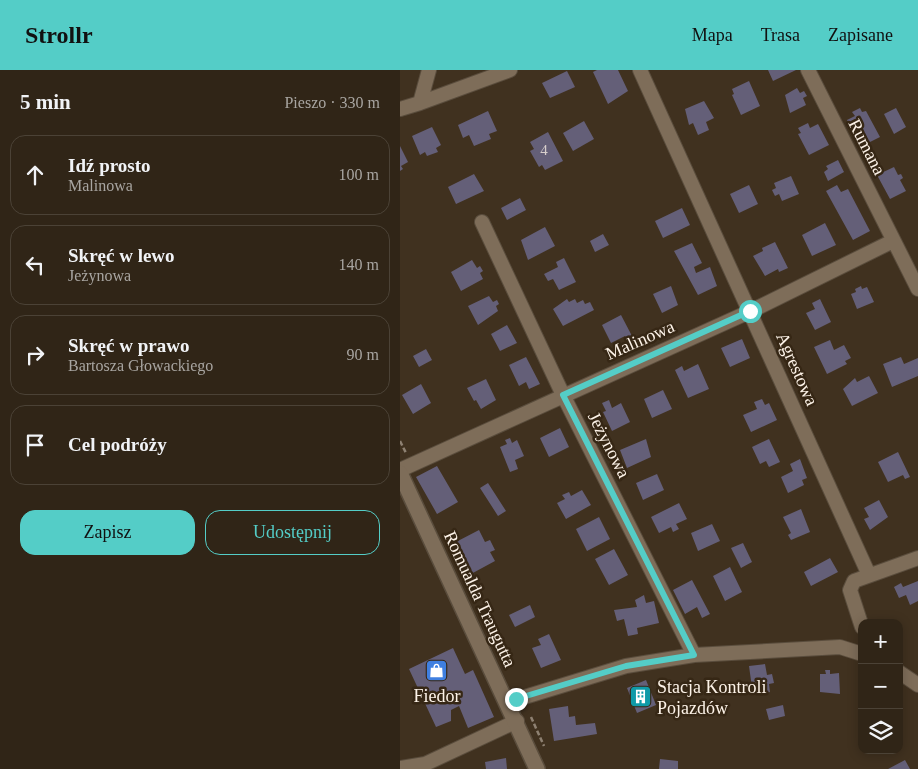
<!DOCTYPE html>
<html lang="pl">
<meta charset="utf-8">
<style>
body{margin:0;font-family:Georgia,serif;background:#3c3124;color:#f1f3f6}
.controls{position:absolute;right:15px;bottom:15px;display:grid;overflow:hidden;border-radius:10px;box-shadow:0 2px 12px #0003}
.controls button{width:45px;height:45px;display:grid;place-items:center;padding:0;border:0;border-bottom:1px solid #4b4236;background:#302517;color:#f1f3f6;font:25px sans-serif}
.stop{position:absolute;width:15px;height:15px;margin:-11px;border:4px solid #54cdc7;border-radius:50%;background:#fff}
.stop.end{background:#54cdc7;border-color:#fff;box-shadow:0 1px 5px #0008}
.list{margin:0;padding:0;list-style:none}
h2{display:flex;justify-content:space-between;align-items:center;height:65px;margin:0;padding:0 20px;font-size:21px}
h2 small{font-size:16px;font-weight:400;color:#a8a5a1}
.list li{display:grid;grid-template-columns:32px 1fr auto;gap:15px;align-items:center;box-sizing:border-box;height:80px;margin:0 10px 10px;padding:0 10px;border:1px solid #4b4236;border-radius:15px}
.list b{display:block;font-size:19px;white-space:nowrap}
.list p{margin:0;font-size:16px;white-space:nowrap;color:#a8a5a1}
.list em{font-size:16px;font-style:normal;color:#a8a5a1}
.actions{display:flex;gap:10px;padding:15px 20px}
.actions a{flex:1;padding:11px 0;border:1px solid #54cdc7;border-radius:15px;text-align:center;font-size:18px;color:#54cdc7}
.actions .main{background:#54cdc7;color:#111}
.icon{flex:none;width:28px;height:28px;fill:none;stroke:currentColor;stroke-width:2;stroke-linecap:round;stroke-linejoin:round}
.map{position:relative;flex:none;width:518px;height:699px;overflow:hidden}
header{display:flex;align-items:center;gap:30px;box-sizing:border-box;height:70px;padding:0 25px;background:#54cdc7;color:#111}
header strong{font-size:24px}
nav{display:flex;gap:28px;margin-inline-start:auto;font-size:18px}
main{display:flex}
aside{flex:1;background:#302517}
.map>svg:first-child{display:block}
.building{fill:#645f78}
.lines{fill:none;stroke-linecap:round;stroke-linejoin:round}
.street-casing{stroke:#5a4d3d;stroke-width:16}
.secondary-casing{stroke:#5a4d3d;stroke-width:18}
.path{stroke:#8e8172;stroke-width:2.5;stroke-dasharray:5 2.5;stroke-linecap:butt}
.street{stroke:#7e6d59;stroke-width:14}
.secondary{stroke:#7e6d59;stroke-width:15}
.route{stroke:#54cdc7;stroke-width:6}
.labels{text-anchor:middle;dominant-baseline:central;stroke-width:5;stroke-linejoin:round;paint-order:stroke}
.number-label{font-size:15px;fill:#d7cecc}
.street-label{font-size:18px;fill:#fdf3e8;stroke:#362715}
.poi-label{font-size:18px;fill:#fdf3e8;stroke:#362715;text-anchor:start}
</style>
<header>
<strong>Strollr</strong>
<nav><a>Mapa</a><a>Trasa</a><a>Zapisane</a></nav>
</header>
<main>
<aside>
<h2>5 min<small>Pieszo · 330 m</small></h2>
<ul class="list">
<li><svg class="icon" aria-label="ahead" viewBox="0 0 24 24"><path d="M12 20V5M6 11l6-6 6 6"/></svg><div><b>Idź prosto</b><p>Malinowa</p></div><em>100 m</em></li>
<li><svg class="icon" aria-label="left" viewBox="0 0 24 24"><path d="M17 20v-9H6M10 6l-5 5 5 5"/></svg><div><b>Skręć w lewo</b><p>Jeżynowa</p></div><em>140 m</em></li>
<li><svg class="icon" aria-label="right" viewBox="0 0 24 24"><path d="M7 20v-9h11M14 6l5 5-5 5"/></svg><div><b>Skręć w prawo</b><p>Bartosza Głowackiego</p></div><em>90 m</em></li>
<li><svg class="icon" aria-label="arrive" viewBox="0 0 24 24"><path d="M6 21V4h12l-3 4 3 4H6"/></svg><div><b>Cel podróży</b></div></li>
</ul>
<div class="actions"><a class="main">Zapisz</a><a>Udostępnij</a></div>
</aside>
<div class="map">
<svg width="518" height="699" viewBox="0 0 518 699">
<rect width="100%" height="100%" fill="#40311f"/>
<path class="building" d="M197,0h21l10,21 -20,13 -15,-32z
M368,0h28l-23,11z
M167,1l8,16 -25,11 -8,-15z
M349,11l11,25 -19,9 -9,-20 2,-1 -2,-5z
M397,18l3,5 4,-2 3,5 -4,2 3,7 -16,8 -5,-18z
M304,31l10,17 -8,4 3,8 -11,5 -5,-12 -4,2 -4,-16z
M460,38l2,4 4,-1 14,26 -20,10 -13,-27 8,-4 -3,-4z
M496,38l10,19 -12,7 -10,-20z
M88,41l9,20 -8,3 2,5 -17,7 -5,-11 -6,3 -5,-13z
M184,51l10,18 -21,12 -10,-18z
M408,53l2,5 8,-4 11,21 -20,10 -11,-21 3,-1 -3,-5z
M32,57l9,18 -5,3 2,4 -11,4 -2,-4 -5,3 -8,-19z
M148,62l15,29 -18,9 -3,-5 -3,2 -9,-16 4,-2 -4,-7z
M0,76l8,16 -7,4 2,3 -3,2z
M438,90l6,12 -16,9 -4,-9 4,-3 -2,-3z
M494,97l4,8 3,-1 2,4 -3,2 6,11 -16,8 -13,-24z
M74,104l10,17 -28,13 -8,-17z
M391,106l8,18 -17,7 -3,-7 -4,2 -3,-6 4,-2 -2,-5z
M349,115l9,19 -19,9 -9,-19z
M437,115l4,7 7,-3 22,42 -17,9 -27,-49z
M120,128l6,12 -19,10 -6,-12z
M282,138l8,17 -27,13 -8,-17z
M425,153l11,22 -24,11 -10,-21z
M145,157l10,19 -27,14 -7,-20z
M203,164l6,11 -14,7 -5,-11z
M375,172l13,26 -9,4 -1,-3 -13,7 -12,-20 10,-5 -1,-3z
M292,173l10,20 -8,4 2,6 14,-6 7,19 -19,9 -24,-44z
M164,188l12,24 -17,8 -6,-11 -5,2 -4,-7 14,-7 -2,-5z
M72,190l5,8 3,-2 3,5 -3,2 3,6 -22,12 -10,-19z
M271,216l7,19 -16,8 -9,-19z
M461,216l1,3 5,-2 7,15 -17,7 -6,-15 5,-2 -1,-3z
M89,226l4,6 4,-2 2,4 -3,2 2,5 -20,14 -10,-19z
M167,229l2,3 6,-3 2,4 6,-3 2,4 5,-2 4,8 -31,16 -10,-17z
M420,229l11,23 -16,8 -9,-17 9,-4 -3,-6z
M221,245l11,21 -5,2 -2,-2 -14,7 -9,-18z
M107,255l10,18 -17,8 -9,-17z
M342,269l8,19 -20,9 -9,-19z
M430,270l4,10 10,-5 7,13 -6,3 2,3 -20,10 -13,-27z
M26,279l6,11 -13,7 -6,-11z
M126,287l14,27 -11,5 -3,-7 -7,4 -10,-21z
M501,287l3,7 14,-6v18l-26,11 -9,-23z
M298,294l11,25 -21,9 -13,-28 7,-4 2,5z
M469,306l9,17 -26,13 -9,-17 12,-11 2,4z
M86,309l10,21 -15,9 -5,-9 -2,1 -7,-13z
M21,314l10,19 -18,11 -11,-19z
M263,320l9,19 -20,9 -8,-19z
M362,329l3,6 4,-2 8,17 -26,12 -8,-17 14,-6 -3,-7z
M209,330l3,8 9,-5 9,19 -18,9 -9,-19 3,-1 -4,-8z
M160,358l9,19 -20,10 -9,-19z
M110,368l2,5 5,-3 7,16 -9,4 3,9 -8,3 -10,-25 7,-3 -2,-4z
M246,369l5,18 -24,11 -7,-18z
M369,369l11,23 -11,5 -3,-6 -6,3 -8,-17z
M498,382l12,25 -5,2 -2,-4 -15,7 -10,-20z
M400,389l7,19 -5,2 2,5 -16,8 -7,-16 12,-6 -3,-7z
M37,396l21,36 -21,12 -21,-37z
M257,404l7,16 -21,10 -7,-17z
M88,413l18,28 -8,5 -18,-28z
M182,420l9,15 -25,14 -9,-16 8,-4 -3,-4 7,-3 2,4z
M479,430l9,17 -18,13 -6,-11 5,-2 -5,-9z
M279,433l8,16 -11,5 3,5 -6,3 -2,-5 -12,6 -8,-16z
M401,439l9,23 -19,8 -3,-5 3,-2 -8,-16z
M199,447l11,22 -23,12 -11,-22z
M312,454l8,17 -22,10 -7,-18z
M79,460l6,12 5,-2 5,10 -5,2 5,9 -24,13 -17,-31z
M343,473l9,19 -11,6 -10,-20z
M214,479l14,26 -19,10 -14,-26z
M430,488l8,14 -27,14 -7,-14z
M330,497l12,25 -17,9 -12,-25z
M292,510l18,34 -8,4 -5,-11 -12,7 -12,-24z
M518,511v20l-8,4 -4,-10 -7,3 -5,-11 7,-4 2,4z
M244,525l2,8 8,-2 5,22 -22,5 1,6 -10,2 -4,-17 -7,2 -3,-11 23,-3 -2,-7z
M130,535l5,12 -20,10 -6,-12z
M149,564l12,26 -20,8 -9,-20 9,-3 -3,-6z
M53,578l12,26 8,-4 21,47 -26,11 -9,-22 -8,4v11l-15,6 -27,-58z
M365,594l2,11 5,-1 2,9 -5,1 1,8 -17,3 -4,-29z
M425,600h5v4l9,-1 1,21 -20,-2v-18h6z
M246,610l10,25 -19,8 -10,-25z
M383,635l2,11 -16,4 -3,-11z
M168,636l1,11 6,-1 1,9 19,-2 2,11 -43,7 -5,-32z
M106,688l1,11h-21l-1,-7z
M260,689l18,2v8h-19z
M505,690l5,9h-22z"/>
<g class="lines">
<defs>
<path id="street" d="M240,0l229,505
M408,0l110,219
M20,33l90,-33
M0,39l20,-6 9,-33
M82,152l81,173 131,260
M0,400l351,-159 142,-70
M462,557l-12,-37 4,-9 64,-23
M499,602l19,13
M108,632l118,-36 68,-11 146,-8 22,7
M0,698l25,-4 92,-43"/>
<path id="secondary" d="M0,403l137,296"/>
</defs>
<use href="#street" class="street-casing"/>
<use href="#secondary" class="secondary-casing"/>
<path class="path" d="M0,371l6,12
M131,647l13,29"/>
<use href="#street" class="street"/>
<use href="#secondary" class="secondary"/>
</g>
<g class="lines">
<path class="route" d="M116,629l110,-33 68,-11 -131,-260 187,-84"/>
</g>
<defs>
<symbol id="shop-square" viewBox="-11 -11 22 22"><rect x="-9" y="-9" width="18" height="18" rx="4" fill="#3f7fe0" stroke="#362715"/><path d="M-5-2.5h2.3a2.7 3.5 0 0 1 5.4 0H5L5.5 6h-11ZM-1.5-2.5h3a1.5 2.3 0 0 0-3 0Z" fill="#fff"/></symbol>
<symbol id="building-square" viewBox="-11 -11 22 22"><rect x="-9" y="-9" width="18" height="18" rx="4" fill="#0f9aa8" stroke="#362715"/><path d="M-4-6H4V6H1V3H-1V6H-4ZM-2.5-4.3h1.7v1.8h-1.7ZM.8-4.3h1.7v1.8H.8ZM-2.5-1h1.7V.8h-1.7ZM.8-1h1.7V.8H.8Z" fill="#fff"/></symbol>
</defs>
<g fill-rule="evenodd">
<use href="#shop-square" x="24" y="588" width="25" height="25"/>
<use href="#building-square" x="228" y="614" width="25" height="25"/>
</g>
<g class="labels">
<g class="number-label">
<text x="144" y="80">4</text>
</g>
<g class="street-label">
<text transform="translate(467 77) rotate(63)">Rumana</text>
<text transform="translate(240 270) rotate(-24)">Malinowa</text>
<text transform="translate(397 299) rotate(66)">Agrestowa</text>
<text transform="translate(209 375) rotate(63)">Jeżynowa</text>
<text transform="translate(80 529) rotate(65)">Romualda Traugutta</text>
</g>
<g class="poi-label">
<text x="257" y="617">Stacja Kontroli<tspan x="257" dy="21">Pojazdów</tspan></text>
<text x="37" y="626" text-anchor="middle">Fiedor</text>
</g>
</g>
</svg>
<div class="controls">
<button>+</button>
<button>−</button>
<button><svg class="icon" aria-label="layers" viewBox="0 0 24 24"><path d="M12 4l9 5-9 5-9-5zM3 14l9 5 9-5"/></svg></button>
</div>
<div class="stop" style="left:350px;top:241px"></div>
<div class="stop end" style="left:116px;top:629px"></div>
</div>
</main>
